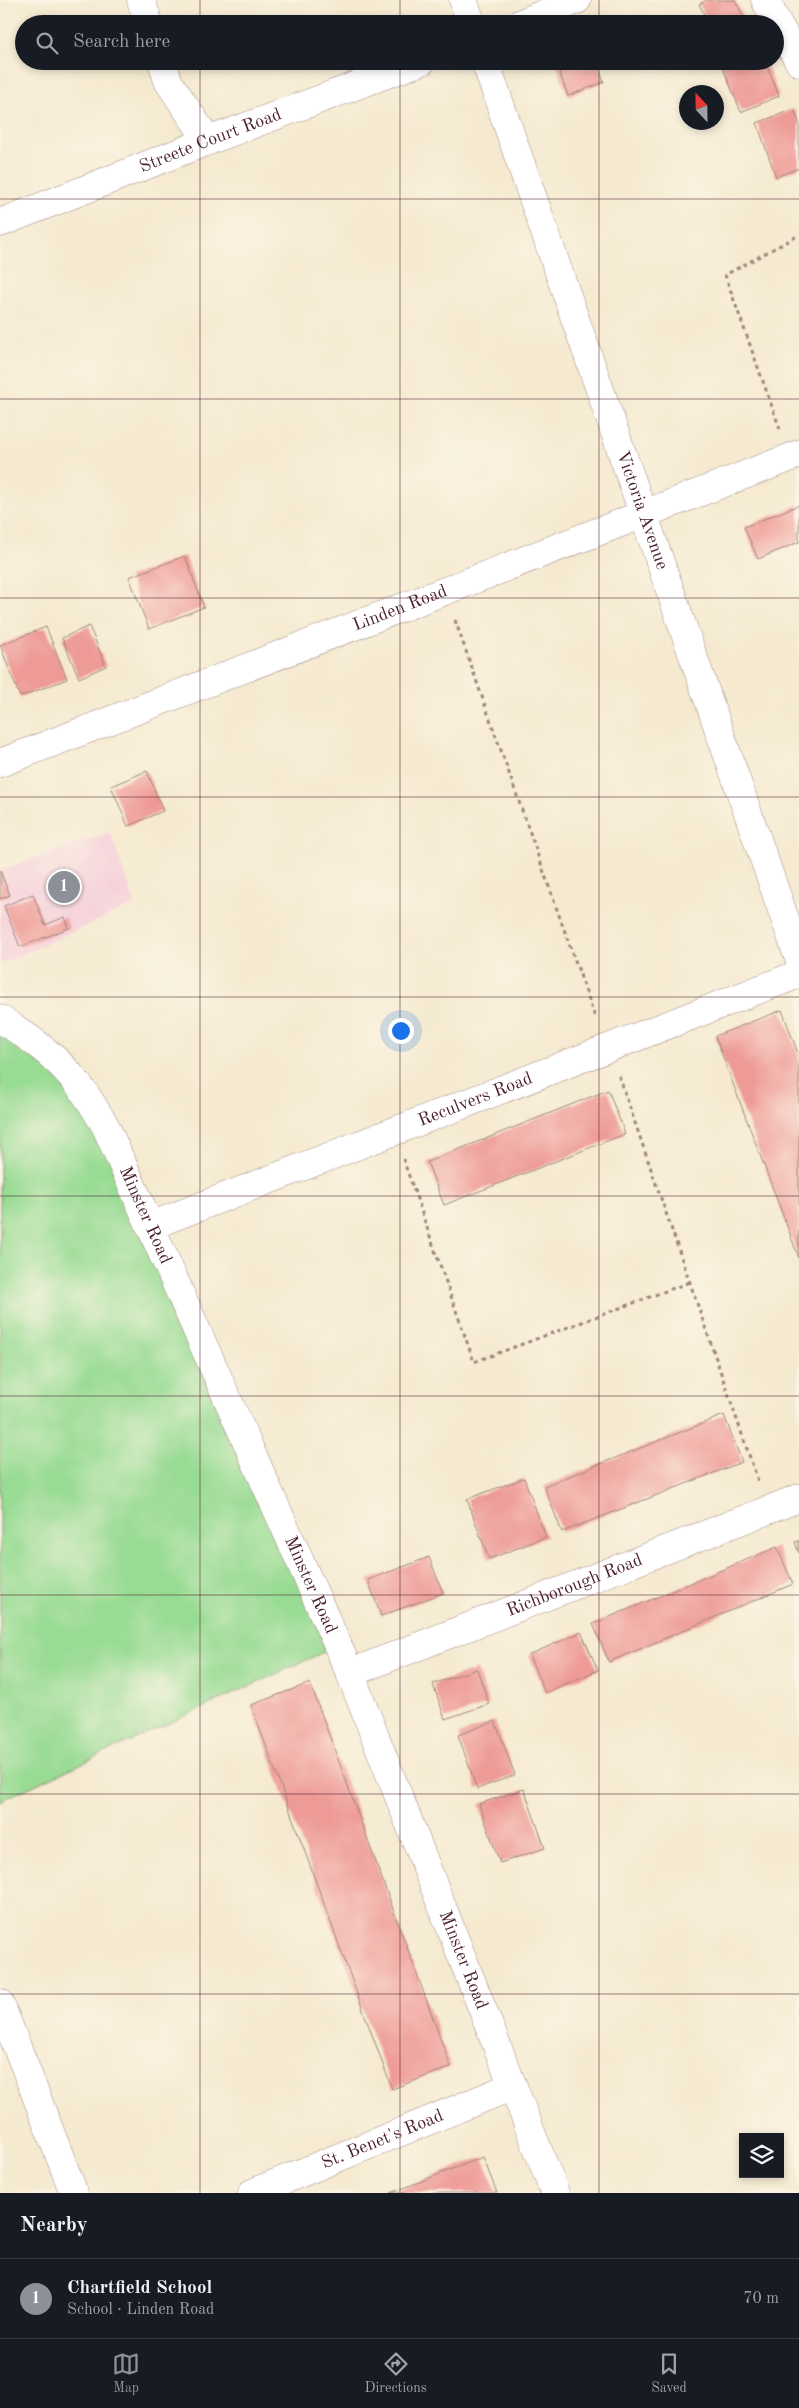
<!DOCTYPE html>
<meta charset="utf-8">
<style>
body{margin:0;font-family:"Old Standard TT",serif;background:#20242c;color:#f1f3f6}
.controls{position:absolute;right:15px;bottom:15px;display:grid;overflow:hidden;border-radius:0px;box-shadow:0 2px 8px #0003}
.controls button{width:45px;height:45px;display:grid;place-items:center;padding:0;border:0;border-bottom:1px solid #363941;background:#171b24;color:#f1f3f6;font:25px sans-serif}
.compass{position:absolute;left:679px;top:85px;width:45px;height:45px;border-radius:50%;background:#171b24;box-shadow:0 2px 8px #0003;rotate:338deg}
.you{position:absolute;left:400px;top:1030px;width:18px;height:18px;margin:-12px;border:4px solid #fff;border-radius:50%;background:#1a73e8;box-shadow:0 0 0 8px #1a73e833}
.badge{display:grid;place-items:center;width:32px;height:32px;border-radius:50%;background:#8c9099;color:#fff;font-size:16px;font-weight:700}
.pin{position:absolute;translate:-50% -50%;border:2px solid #fff;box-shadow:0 1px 5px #0006}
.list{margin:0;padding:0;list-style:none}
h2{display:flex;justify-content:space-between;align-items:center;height:65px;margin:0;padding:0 20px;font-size:21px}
h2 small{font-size:16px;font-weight:400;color:#9ea1a6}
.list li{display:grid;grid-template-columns:32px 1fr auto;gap:15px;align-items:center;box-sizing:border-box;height:80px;padding:0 20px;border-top:1px solid #363941}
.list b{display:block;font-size:19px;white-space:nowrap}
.list p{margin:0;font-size:16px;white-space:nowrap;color:#9ea1a6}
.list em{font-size:16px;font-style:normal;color:#9ea1a6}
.icon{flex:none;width:28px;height:28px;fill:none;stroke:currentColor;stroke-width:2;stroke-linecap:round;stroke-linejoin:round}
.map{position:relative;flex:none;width:799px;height:2193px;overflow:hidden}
.search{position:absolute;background:#171b24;box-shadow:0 2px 8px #0003;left:15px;right:15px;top:15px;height:55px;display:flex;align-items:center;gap:12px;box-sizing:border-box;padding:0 18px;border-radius:28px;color:#9ea1a6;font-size:19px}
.sheet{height:145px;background:#171b24}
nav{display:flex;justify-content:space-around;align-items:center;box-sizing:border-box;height:70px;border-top:1px solid #363941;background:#171b24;font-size:14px;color:#9ea1a6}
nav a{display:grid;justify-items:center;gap:2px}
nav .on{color:#8c9099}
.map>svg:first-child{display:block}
.built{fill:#f5cfda}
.green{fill:#98db93;stroke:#717d5f}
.building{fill:#ee9a96}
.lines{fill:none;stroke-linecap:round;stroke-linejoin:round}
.minor-casing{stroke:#a0847e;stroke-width:29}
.path{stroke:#a0847e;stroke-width:3;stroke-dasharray:4 4;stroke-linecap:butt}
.minor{stroke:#fff;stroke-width:28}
.grid{fill:none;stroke:#4a1f2b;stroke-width:1;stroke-opacity:0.55}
.labels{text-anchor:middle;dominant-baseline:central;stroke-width:4;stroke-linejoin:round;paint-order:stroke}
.street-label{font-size:18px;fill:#4a1f2b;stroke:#fcf5e5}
</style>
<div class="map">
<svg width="799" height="2193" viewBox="0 0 799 2193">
<rect width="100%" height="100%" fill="#fcf5e5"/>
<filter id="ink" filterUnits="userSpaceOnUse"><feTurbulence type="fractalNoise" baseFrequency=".02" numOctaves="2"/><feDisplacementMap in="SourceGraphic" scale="10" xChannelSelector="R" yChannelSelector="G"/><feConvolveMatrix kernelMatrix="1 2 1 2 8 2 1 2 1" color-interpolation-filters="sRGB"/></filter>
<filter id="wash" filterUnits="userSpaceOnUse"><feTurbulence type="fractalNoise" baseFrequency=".0096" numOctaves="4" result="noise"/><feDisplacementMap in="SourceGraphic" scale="20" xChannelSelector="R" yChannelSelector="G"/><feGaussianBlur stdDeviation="1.12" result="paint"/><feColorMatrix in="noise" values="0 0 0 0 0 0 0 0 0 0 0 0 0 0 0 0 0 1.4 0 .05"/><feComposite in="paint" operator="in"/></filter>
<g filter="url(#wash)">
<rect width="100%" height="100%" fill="#f5ead0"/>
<path class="built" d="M110,832l25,72 -135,60v-94z"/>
<path class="green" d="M0,1019l78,64 259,563 -337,155z"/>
<g id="blocks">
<path class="building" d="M707,0h28l12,24h-38l-10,-20z
M555,61h41l8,21 -36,14z
M720,61h45l14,35 -38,16z
M794,109l5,13v46l-23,9 -19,-54z
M799,505v37l-41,17 -14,-32z
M185,556l19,51 -55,22 -20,-52z
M89,626l17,40 -27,12 -17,-40z
M46,627l21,52 -47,18 -20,-52z
M147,771l16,40 -35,15 -17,-40z
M0,871l10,24 -10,4z
M33,894l12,31 20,-8 4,11 -49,19 -16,-41z
M782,1010l17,46v202l-84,-222z
M608,1090l17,44 -181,71 -17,-43z
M724,1415l18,47 -180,70 -18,-46z
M524,1478l22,59 -57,22 -22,-60z
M799,1541v12l-4,-11z
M777,1547l16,37 -184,78 -16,-38z
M429,1557l14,36 -62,23 -13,-36z
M581,1632l17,38 -53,23 -16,-38z
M477,1669l12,35 -44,15 -12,-35z
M310,1683l141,384 -59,22 -141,-384z
M495,1721l20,54 -38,14 -19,-54z
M524,1789l21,59 -45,15 -21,-59z
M483,2157l14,36h-106z"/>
</g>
</g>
<g filter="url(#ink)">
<use href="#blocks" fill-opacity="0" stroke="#a0847e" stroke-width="1"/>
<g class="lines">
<defs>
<g id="minor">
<path d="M141,0l8,24"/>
<path d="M463,0l9,24"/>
<path d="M765,0l34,62"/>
<path d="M519,24l58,-24"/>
<path d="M162,61l6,20 40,60"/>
<path id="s1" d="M485,61l314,898"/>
<path id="s2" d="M0,223l208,-82 214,-80"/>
<path id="s3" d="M0,763l799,-309"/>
<path id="s4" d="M0,1019c29,18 56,37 77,64 11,13 19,28 28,42l245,548 205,520"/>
<path id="s5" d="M150,1226l649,-252"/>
<path id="s6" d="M350,1673l449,-175"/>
<path d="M0,2003l74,190"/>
<path id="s7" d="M252,2193l261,-107"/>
</g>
</defs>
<use href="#minor" class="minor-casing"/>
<path class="path" d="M780,429l-55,-154 74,-40
M455,620l141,400
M619,1076l139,405
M403,1159l71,203 216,-80"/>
<use href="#minor" class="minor"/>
</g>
</g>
<path class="grid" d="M200,0v24M400,0v24M599,0v24M200,61v2132M400,61v2132M599,61v2132M0,199h799M0,399h799M0,598h799M0,797h799M0,997h799M0,1196h799M0,1396h799M0,1595h799M0,1794h799M0,1994h799"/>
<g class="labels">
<g class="street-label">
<text stroke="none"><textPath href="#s2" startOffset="226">Streete Court Road</textPath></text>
<text stroke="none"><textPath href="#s1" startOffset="476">Victoria Avenue</textPath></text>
<text stroke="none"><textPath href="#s3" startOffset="429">Linden Road</textPath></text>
<text stroke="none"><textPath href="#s5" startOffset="349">Reculvers Road</textPath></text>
<text stroke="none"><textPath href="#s4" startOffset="250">Minster Road</textPath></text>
<text stroke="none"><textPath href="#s4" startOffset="655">Minster Road</textPath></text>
<text stroke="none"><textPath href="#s6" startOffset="241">Richborough Road</textPath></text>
<text stroke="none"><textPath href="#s4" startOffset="1060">Minster Road</textPath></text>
<text stroke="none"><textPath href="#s7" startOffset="141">St. Benet's Road</textPath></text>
</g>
</g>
</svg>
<div class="controls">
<button><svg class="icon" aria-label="layers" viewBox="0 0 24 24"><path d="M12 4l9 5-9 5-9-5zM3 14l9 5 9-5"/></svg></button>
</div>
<svg class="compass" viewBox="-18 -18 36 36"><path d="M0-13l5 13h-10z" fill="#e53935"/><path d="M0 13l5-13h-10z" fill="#9ea1a6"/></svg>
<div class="you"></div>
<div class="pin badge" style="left:64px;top:887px">1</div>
<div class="search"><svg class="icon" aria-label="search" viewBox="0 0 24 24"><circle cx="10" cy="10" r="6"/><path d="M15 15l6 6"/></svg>Search here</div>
</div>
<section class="sheet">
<h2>Nearby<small></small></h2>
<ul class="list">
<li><span class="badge">1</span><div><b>Chartfield School</b><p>School · Linden Road</p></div><em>70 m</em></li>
</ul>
</section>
<nav>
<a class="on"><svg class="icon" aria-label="map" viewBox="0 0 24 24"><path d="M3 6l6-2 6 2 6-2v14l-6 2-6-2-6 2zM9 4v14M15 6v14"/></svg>Map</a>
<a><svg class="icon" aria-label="directions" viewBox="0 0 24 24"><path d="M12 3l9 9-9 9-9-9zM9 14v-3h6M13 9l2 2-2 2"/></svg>Directions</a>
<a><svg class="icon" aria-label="saved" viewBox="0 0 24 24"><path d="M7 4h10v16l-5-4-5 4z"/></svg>Saved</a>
</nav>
